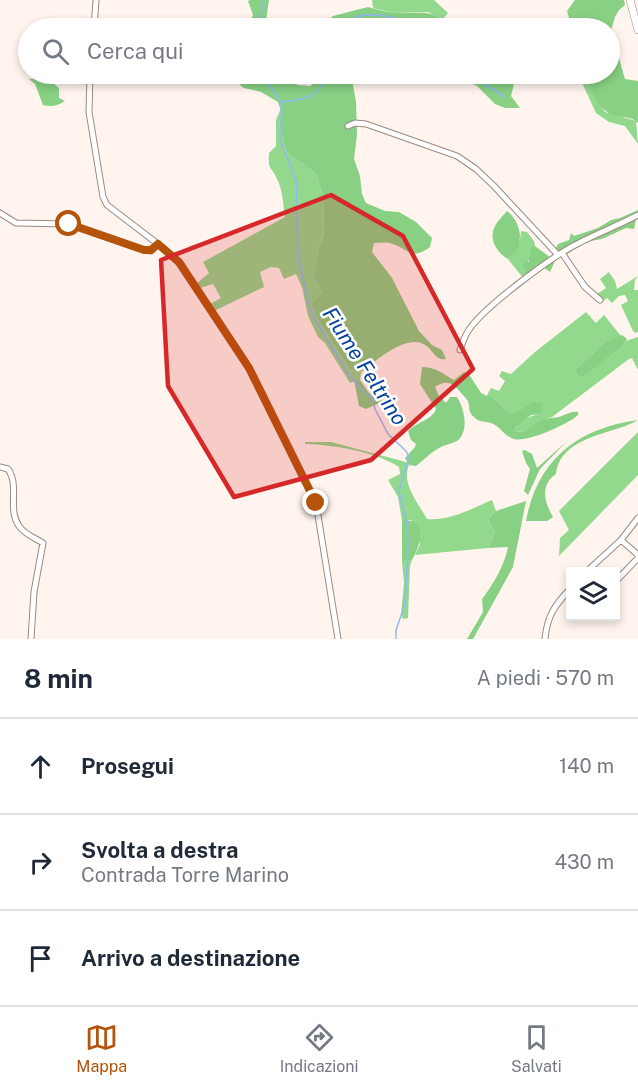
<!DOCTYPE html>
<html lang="it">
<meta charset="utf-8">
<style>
body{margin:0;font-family:"Public Sans",sans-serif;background:#f6f6f7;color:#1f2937}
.controls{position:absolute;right:18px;bottom:18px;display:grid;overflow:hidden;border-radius:0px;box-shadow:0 3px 9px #0003}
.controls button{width:54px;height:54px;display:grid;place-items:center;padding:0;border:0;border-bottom:2px solid #e0e1e3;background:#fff;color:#1f2937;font:30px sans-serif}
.stop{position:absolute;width:18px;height:18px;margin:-14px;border:4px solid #b45309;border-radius:50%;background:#fff}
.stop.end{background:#b45309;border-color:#fff;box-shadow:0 2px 6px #0008}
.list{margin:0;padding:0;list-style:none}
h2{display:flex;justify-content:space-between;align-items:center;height:78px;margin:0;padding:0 24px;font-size:26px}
h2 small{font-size:20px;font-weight:400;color:#747a83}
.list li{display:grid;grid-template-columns:39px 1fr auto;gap:18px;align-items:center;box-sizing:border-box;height:96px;padding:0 24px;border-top:2px solid #e0e1e3}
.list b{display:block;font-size:22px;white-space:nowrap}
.list p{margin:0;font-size:20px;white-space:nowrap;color:#747a83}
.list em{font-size:20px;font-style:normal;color:#747a83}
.icon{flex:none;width:33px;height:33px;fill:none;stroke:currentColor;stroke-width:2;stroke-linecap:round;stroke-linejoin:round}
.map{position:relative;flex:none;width:638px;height:639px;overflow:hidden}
.search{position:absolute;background:#fff;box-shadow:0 3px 9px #0003;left:18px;right:18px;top:18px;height:66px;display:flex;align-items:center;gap:15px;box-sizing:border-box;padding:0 21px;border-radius:33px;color:#747a83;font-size:22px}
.sheet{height:366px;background:#fff}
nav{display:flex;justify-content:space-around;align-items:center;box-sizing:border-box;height:84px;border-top:2px solid #e0e1e3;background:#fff;font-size:16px;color:#747a83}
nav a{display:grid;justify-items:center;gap:3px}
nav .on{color:#b45309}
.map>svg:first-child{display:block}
.green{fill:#92d88d}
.forest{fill:#88d083}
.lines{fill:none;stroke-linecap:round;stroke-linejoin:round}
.stream{stroke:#90b9fa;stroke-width:1.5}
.minor-casing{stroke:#9b8a81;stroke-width:7}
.tertiary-casing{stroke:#9b8a81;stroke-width:8}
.minor{stroke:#fff;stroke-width:5}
.tertiary{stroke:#fff;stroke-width:7}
.route{stroke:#b45309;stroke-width:8}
.marked{fill:#d62828;fill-opacity:0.2;stroke:#d62828;stroke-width:4.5;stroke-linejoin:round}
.labels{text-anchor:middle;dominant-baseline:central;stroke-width:5;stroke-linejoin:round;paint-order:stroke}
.water-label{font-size:21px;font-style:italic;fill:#03429d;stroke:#fff}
</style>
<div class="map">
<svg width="638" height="639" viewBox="0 0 638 639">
<rect width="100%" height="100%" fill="#fff4ee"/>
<path class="green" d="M372,0h62l14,13 -5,6 -15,-7 -33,1 -22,-5z
M578,74h5l22,38 31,9 2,23 -13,-18 -16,-4 -13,-9z
M281,108l1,6 -3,11 7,26 11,10 8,4 12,10 6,23 1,33 -8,29 7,32 -5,28 32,50 11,2 -1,8 -10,3 -25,-40 -7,-6 -10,-21 -6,-29 -6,-13 -12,5 -5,-11 -8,-1 -11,5 4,15 -50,24 -4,-7 11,-6 -8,-14 -13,4 -4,-4 13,-11 -6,-11 82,-45c-2,-12 -2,-27 -8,-38 -6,-14 -9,-7 -8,-26l7,-7v-26z
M521,231l6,1 7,9 1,5h-4l-3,13 1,16 -5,4 -17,-21 2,1 11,-19z
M609,272l6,9 2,8 21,-13 -3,4 -1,10h4v42l-3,1 -2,-2 -12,-26 7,-4 -3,-6 -6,1 -7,7 -5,-5 -4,3 -6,-7 9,-6 -6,-9z
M586,312l10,11 8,-8 17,21 -16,6 -27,25 -3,3 3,6h4l41,-30 3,-5 12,-4v33l-6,-12 -3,1 -77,58c-14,4 -23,16 -38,15 3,-10 18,-18 28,-18l-32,-1 -15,-13 -9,-3 5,-9 8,3 6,-10 -6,-5 3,-5 9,3 24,-22z
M638,432v43l-79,81 1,-18 9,-8 -10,-19z
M305,442h26l75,20 3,3c-8,18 9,38 18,54 23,2 44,-10 65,-19l4,11 -8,8 7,14 -7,15 -73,7 5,-11 -9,-24h-9l-4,-23 -10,-17 12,-6 -1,-7c-25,-16 -66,-22 -94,-23z
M412,560l-2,6 -2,52 -5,1 -2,-5 3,-31 -2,-21z"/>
<path class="forest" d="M250,0h19l-4,28h-18l6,-13 -5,-14z
M575,0h49l1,5 -6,5 -4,7 -5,17 4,7 11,38 13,2v42c-7,-7 -13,-5 -22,-7 -17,-4 -27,-27 -30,-42h24v-46h-38l-5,-17z
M368,7c10,3 19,5 29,6 19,1 35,-5 50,10 -17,3 -32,9 -51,5 -19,-3 -22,-7 -43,-4l-2,4h-32l14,-12z
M246,74h32l20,11 12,1 5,-4 3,-8h33l5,28 1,33 -3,24 6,17 2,18 4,9 19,8 14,1 17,10 16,16 -2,9c-20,15 -22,0 -41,-4 -4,-1 -10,0 -15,0l-2,9 20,26 27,53 13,14 10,5 4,9c-9,2 -12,-6 -18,-12 -19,-17 -52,14 -67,25l-11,-2 -32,-50 -6,-16 11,-12 -8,-14 1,-18 8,-29 -1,-33 -6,-23 -12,-10 -8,-4 -11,-10 -7,-26 3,-11 -4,-12 -17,-10 -17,-4 -4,-3z
M453,74h38l23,10 -3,12 9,12h-15l-10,-4 -18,-18z
M38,78l16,6 5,4v10l6,3c-8,5 -13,6 -22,4l-8,-21 -6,-5z
M638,210l-4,19 -8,-1 -24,11 -17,3 -19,13 -5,-1 -5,-6 2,-4 11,-4 2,-7 3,3 24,-8 13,-8 9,-2z
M507,211c15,12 19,35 1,48 -11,-6 -20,-20 -13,-33 3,-6 8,-10 12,-15z
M531,246h4l20,15 -5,11 -7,-5 -14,8 -3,-2 -3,-8 3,-3h3l-1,-3z
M622,335l5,4 -4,7 -41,31 -4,-1 -3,-6 3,-3 27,-25z
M422,367c14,0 21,7 32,13l10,-8 6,4 11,17 14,7 15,13h6l17,-11 9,1v11l-11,1 -15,12 -2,5c12,1 17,-6 26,-11 7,-3 12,-3 19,-4 7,-2 11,-6 19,-5v3c-9,9 -52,28 -64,24 -10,-3 -14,-13 -23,-16 -6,-2 -11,0 -17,-6 -6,-5 -4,-9 -6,-16 -2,-3 -4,-5 -6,-7 -9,-11 -15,-15 -27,-7l4,9 7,7 4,-6h7c7,11 13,34 0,44 -6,3 -13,4 -18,7 -9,5 -15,12 -23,18l-7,-1 -4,-7 10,-11 1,-3 -5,-4 -3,-9c9,-9 24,-11 28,-22l-16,-25z
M354,380h6l9,13 15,8 -18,8 -7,-3z
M638,420c-25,15 -77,15 -82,54 -16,11 -12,28 -3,43l-6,4h-21c11,-61 52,-93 112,-101z
M567,441l-27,28 -12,26 -4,-4 6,-22 -4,-6 -4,-12 3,-1 7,4 5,14z
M526,501l-13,66 -40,72h-6l16,-27 -1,-13c11,-14 23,-35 26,-52l-20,1 7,-15 -7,-14 8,-8z
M402,520c26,-1 19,24 10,40l-10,2z"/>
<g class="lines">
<path class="stream" d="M258,28l6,-28
M342,28c4,-3 10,-9 15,-11 13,-6 50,1 60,11
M264,74l4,9 13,19v40l16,41 -1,34 3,44 12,52 36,59 19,22 6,4 3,11 13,25 18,17 3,6 -10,34 8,33 1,19 -2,47 -2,17 -8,23v9
M468,74l37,23
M283,102c26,-3 33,-4 46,-28"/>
<defs>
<path id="minor" d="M94,28l2,-28
M90,74l-1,38 14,85 4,8 51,39 21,19 70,105 67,135 22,136
M348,126l7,-3 11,1 91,32 19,13 18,17 64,69
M0,213l16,10 53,1 75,26 7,1 7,-7
M562,253l23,34 15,13
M460,350c2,-6 4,-12 7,-17 12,-23 87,-78 112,-90 19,-10 40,-18 59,-28
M0,467l8,2c12,17 -1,40 11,57 5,8 16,12 24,17l-9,49 -3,47
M621,540l17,15
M586,572l35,-32 17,-22
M618,579l20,-21
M545,639c2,-23 10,-34 25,-50"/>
<path id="tertiary" d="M630,0l8,30"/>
</defs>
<use href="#minor" class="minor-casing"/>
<use href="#tertiary" class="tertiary-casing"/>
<use href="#minor" class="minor"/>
<use href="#tertiary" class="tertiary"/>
</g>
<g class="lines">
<path class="route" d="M69,224l75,26h7l7,-6 21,18 70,106 67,135"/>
</g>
<path class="marked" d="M331,195l72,41 70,133 -102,91 -137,37 -66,-111 -7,-126z"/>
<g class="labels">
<g class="water-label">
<text transform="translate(365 366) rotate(57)">Fiume Feltrino</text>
</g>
</g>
</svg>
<div class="controls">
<button><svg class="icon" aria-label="layers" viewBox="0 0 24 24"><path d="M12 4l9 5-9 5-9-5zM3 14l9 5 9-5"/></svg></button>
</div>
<div class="stop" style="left:69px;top:224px"></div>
<div class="stop end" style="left:316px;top:503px"></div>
<div class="search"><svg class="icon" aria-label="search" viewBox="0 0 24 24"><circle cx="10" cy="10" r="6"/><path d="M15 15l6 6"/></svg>Cerca qui</div>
</div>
<section class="sheet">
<h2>8 min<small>A piedi · 570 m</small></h2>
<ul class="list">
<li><svg class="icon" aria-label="ahead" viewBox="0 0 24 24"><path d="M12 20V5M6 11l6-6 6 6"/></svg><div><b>Prosegui</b></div><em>140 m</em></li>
<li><svg class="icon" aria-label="right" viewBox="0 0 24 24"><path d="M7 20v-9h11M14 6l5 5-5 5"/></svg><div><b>Svolta a destra</b><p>Contrada Torre Marino</p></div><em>430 m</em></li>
<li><svg class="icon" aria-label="arrive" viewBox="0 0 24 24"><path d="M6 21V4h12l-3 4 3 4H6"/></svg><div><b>Arrivo a destinazione</b></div></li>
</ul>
</section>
<nav>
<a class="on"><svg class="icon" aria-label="map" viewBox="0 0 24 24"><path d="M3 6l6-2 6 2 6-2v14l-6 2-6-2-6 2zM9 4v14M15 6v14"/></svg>Mappa</a>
<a><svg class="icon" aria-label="directions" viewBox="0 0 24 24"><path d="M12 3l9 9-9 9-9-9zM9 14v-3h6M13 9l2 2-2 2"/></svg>Indicazioni</a>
<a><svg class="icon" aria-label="saved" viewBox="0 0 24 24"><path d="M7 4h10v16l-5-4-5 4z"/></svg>Salvati</a>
</nav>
